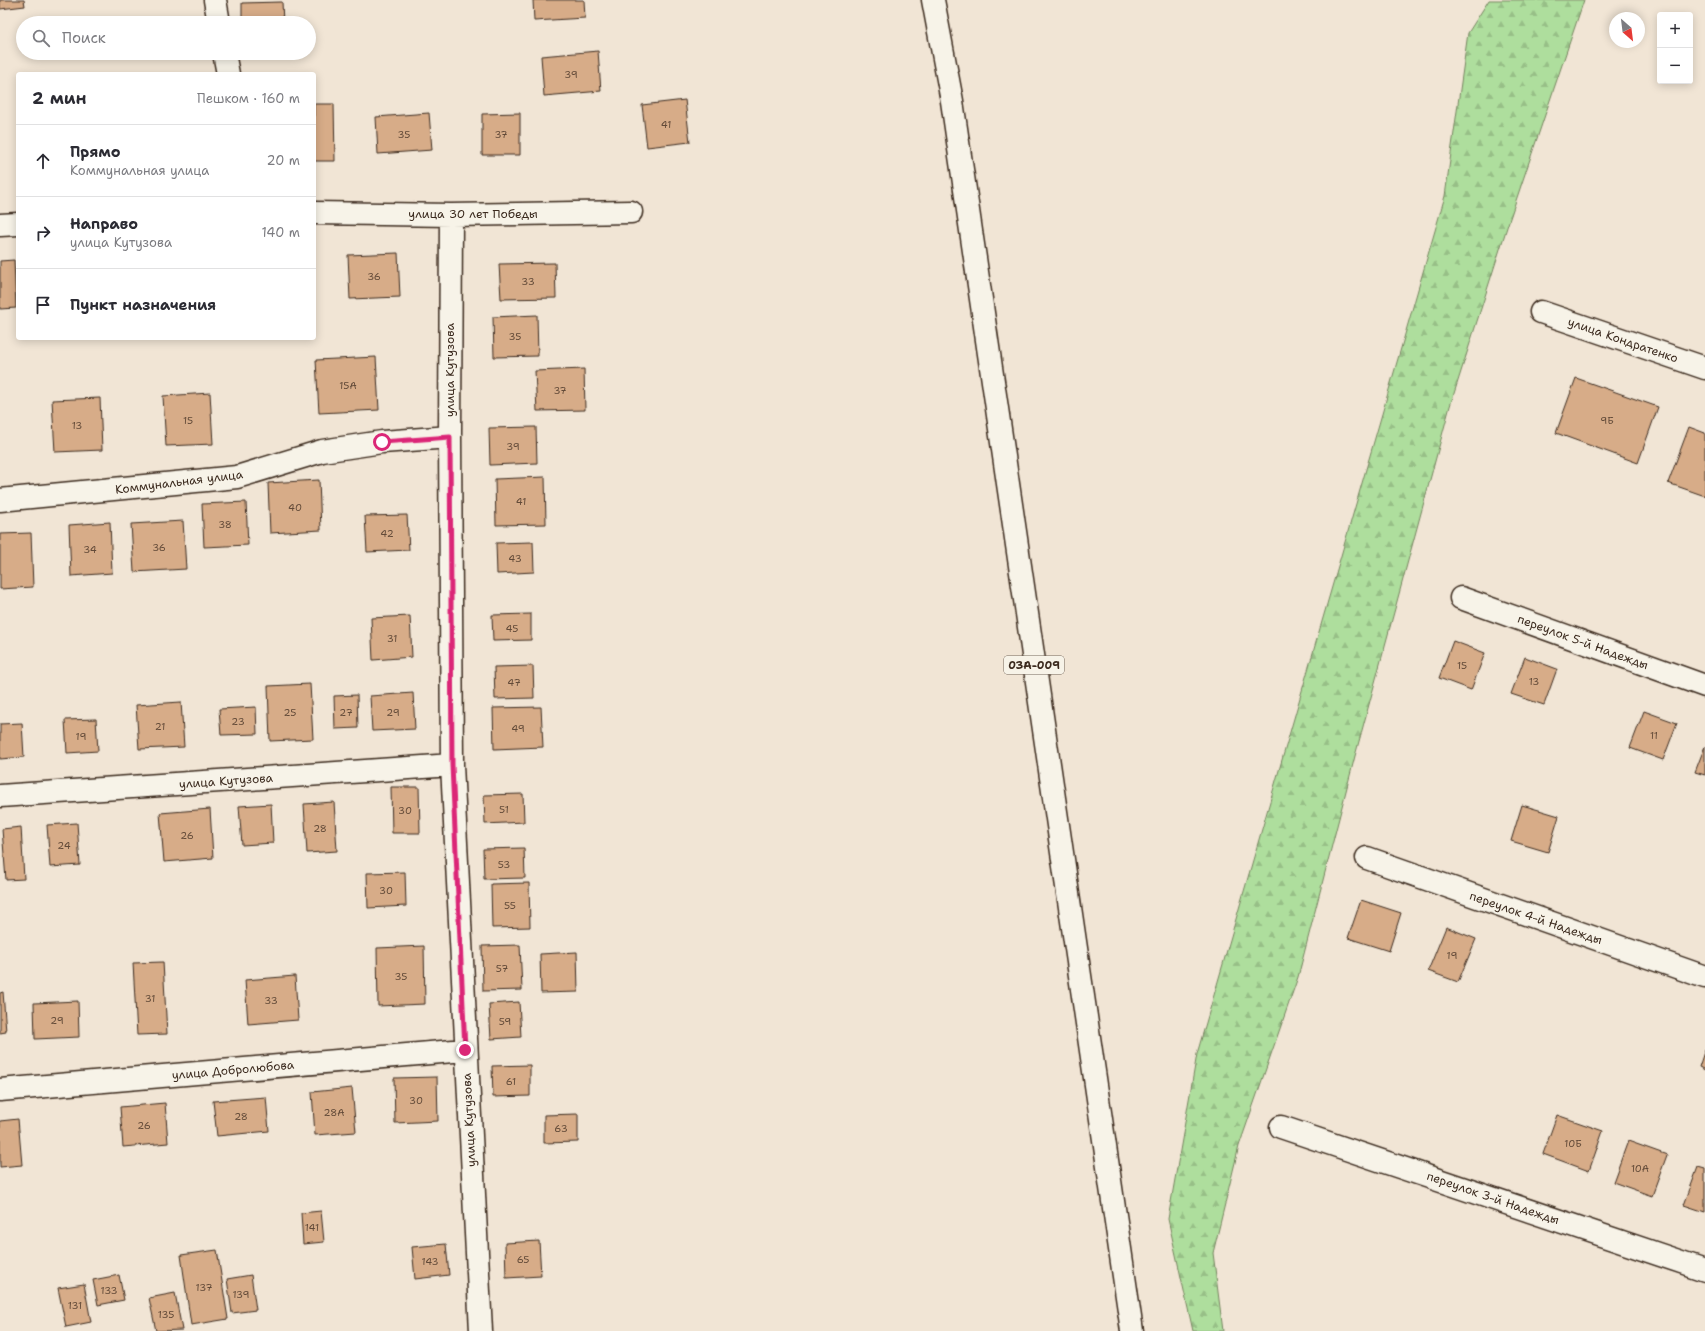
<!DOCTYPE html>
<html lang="ru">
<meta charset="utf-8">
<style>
body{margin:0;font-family:"Shantell Sans",sans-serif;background:#f2f2f3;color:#2b2b33}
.controls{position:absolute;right:12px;top:12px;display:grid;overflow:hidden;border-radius:4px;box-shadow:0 2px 10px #0003}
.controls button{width:36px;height:36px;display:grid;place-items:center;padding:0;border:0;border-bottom:1px solid #e1e1e2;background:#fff;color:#2b2b33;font:20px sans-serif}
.compass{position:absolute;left:1609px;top:12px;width:36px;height:36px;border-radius:50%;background:#fff;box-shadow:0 2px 10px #0003;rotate:152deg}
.stop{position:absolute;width:12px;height:12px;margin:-9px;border:3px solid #db2777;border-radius:50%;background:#fff}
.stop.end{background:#db2777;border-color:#fff;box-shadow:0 1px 4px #0008}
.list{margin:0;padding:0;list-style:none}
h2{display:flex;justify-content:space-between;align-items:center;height:52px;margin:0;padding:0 16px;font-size:17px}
h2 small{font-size:13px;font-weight:400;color:#7c7c81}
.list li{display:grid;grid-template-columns:26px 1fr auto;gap:12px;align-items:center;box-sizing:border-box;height:72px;padding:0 16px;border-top:1px solid #e1e1e2}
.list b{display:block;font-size:15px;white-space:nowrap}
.list p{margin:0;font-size:13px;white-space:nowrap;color:#7c7c81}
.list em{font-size:13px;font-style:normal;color:#7c7c81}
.icon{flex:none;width:22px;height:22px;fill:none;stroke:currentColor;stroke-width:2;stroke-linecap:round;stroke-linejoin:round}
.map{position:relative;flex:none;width:1705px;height:1331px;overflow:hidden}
.search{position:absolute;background:#fff;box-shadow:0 2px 10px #0003;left:16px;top:16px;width:300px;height:44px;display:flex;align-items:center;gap:10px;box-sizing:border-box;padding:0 14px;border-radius:22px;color:#7c7c81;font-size:15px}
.panel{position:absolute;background:#fff;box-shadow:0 2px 10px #0003;left:16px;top:72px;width:300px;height:268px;border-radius:4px}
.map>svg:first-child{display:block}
.forest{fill:url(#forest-firs);stroke:#74845e}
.building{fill:#d7ac88;stroke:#3b2a1e}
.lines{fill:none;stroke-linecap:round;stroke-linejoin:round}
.street-casing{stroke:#3b2a1e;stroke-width:25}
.primary-casing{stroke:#3b2a1e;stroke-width:25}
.street{stroke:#f7f3e8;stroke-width:22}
.primary{stroke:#f7f3e8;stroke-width:22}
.route{stroke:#db2777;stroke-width:5}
.labels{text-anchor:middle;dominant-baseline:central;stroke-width:3;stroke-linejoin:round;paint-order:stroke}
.number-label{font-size:10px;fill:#624a38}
.shield{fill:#f7f3e8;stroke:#73665b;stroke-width:1}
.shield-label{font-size:11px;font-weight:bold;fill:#3b2a1e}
.street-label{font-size:12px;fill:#3b2a1e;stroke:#f7f3e8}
</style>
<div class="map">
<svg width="1705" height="1331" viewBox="0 0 1705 1331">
<defs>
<pattern id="forest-firs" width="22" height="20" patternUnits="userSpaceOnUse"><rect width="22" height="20" fill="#aede9d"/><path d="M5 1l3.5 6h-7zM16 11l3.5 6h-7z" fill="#97bf87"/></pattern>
</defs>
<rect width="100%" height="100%" fill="#f1e5d5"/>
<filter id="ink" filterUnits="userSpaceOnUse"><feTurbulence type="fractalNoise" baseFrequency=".025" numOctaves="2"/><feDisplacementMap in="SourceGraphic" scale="8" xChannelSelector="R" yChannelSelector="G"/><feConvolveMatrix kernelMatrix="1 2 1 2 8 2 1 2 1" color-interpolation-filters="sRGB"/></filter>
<g filter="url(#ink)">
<path class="forest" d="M1489,0h95l-76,224 -58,182 -95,350 -57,221 -59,169 -26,107 10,78h-30l-25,-112 29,-165 248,-858 23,-163z"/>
<path class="building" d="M0,0h24l1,6 -25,3z
M533,0h51l1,18 -51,3z
M282,2l1,21h-41v-20z
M598,51l3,40 -57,5 -3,-40z
M685,100l5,42 -43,5 -5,-42z
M314,104h20l1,57h-21z
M429,113l3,37 -54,4 -2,-37z
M520,113v42h-38v-41z
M398,253l2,44 -50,2 -2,-44z
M14,260l2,48 -16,1v-48z
M555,263l1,35 -55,1 -2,-35z
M537,315l1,41 -44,1 -1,-40z
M376,357l3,53 -60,3 -3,-53z
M584,369l1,41 -48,1 -2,-40z
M1576,378l82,29 -20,56 -82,-30z
M210,393l3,51 -47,2 -3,-50z
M100,398l2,52 -47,2 -3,-52z
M536,427l1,36 -47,2 -1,-37z
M1689,427l16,6v63l-37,-13z
M545,477l1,47 -50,1 -1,-46z
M319,480l2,50 -51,3 -2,-50z
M246,502l2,43 -44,2 -2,-43z
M407,515l2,35 -42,2 -2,-36z
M183,521l3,48 -52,3 -3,-48z
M110,522l2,51 -41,3 -2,-51z
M31,533l2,54 -33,2v-55z
M533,542l1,30 -37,2 -1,-31z
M531,614v26l-38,1 -1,-26z
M410,616l2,41 -39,3 -2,-42z
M1453,641l32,12 -14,37 -32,-12z
M1525,657l32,12 -13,36 -33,-11z
M533,666l1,32 -39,1 -1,-32z
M310,684l3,55 -43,2 -2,-55z
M413,693l2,36 -43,2 -2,-35z
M357,695l1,33 -23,1 -1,-33z
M181,702l3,45 -45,2 -3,-44z
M256,707l1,27 -36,1 -2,-26z
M541,707l2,40 -49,2 -1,-41z
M1644,711l33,12 -14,37 -33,-12z
M96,719l2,32 -31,2 -2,-33z
M22,723l2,34 -24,2v-35z
M1705,746v29l-10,-3z
M391,787h28l1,46h-28z
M523,794l1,28 -39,2 -1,-29z
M334,802l3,49 -30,2 -3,-49z
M271,804l2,39 -31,2 -3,-39z
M1522,805l37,11 -11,36 -37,-11z
M210,809l3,49 -49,4 -4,-49z
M77,823l3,42 -30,2 -3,-42z
M21,827l3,52 -18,1 -4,-51z
M524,848l1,30 -41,1 -1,-30z
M405,872l1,34 -38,2 -1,-35z
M529,883l1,44 -38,1 -1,-44z
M1361,900l40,13 -12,38 -41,-13z
M1446,927l30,12 -18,43 -30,-11z
M520,945l2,45 -39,1 -1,-45z
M424,946l1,58 -47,2 -1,-58z
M577,952l1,40 -37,1 -1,-39z
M163,962l4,72 -30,1 -4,-72z
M295,976l3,44 -50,4 -3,-44z
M3,992l3,40 -6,1v-40z
M78,1001l1,36 -44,2 -1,-36z
M519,1002l2,35 -30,2 -2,-35z
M1705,1049v21l-6,-3z
M530,1065v31l-37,1 -1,-31z
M437,1077l1,44 -43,2 -1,-45z
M352,1088l4,44 -41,3 -3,-43z
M266,1097l3,34 -52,5 -4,-35z
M165,1103l3,40 -45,4 -3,-40z
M578,1114v28l-34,1v-28z
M1557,1115l46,16 -14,40 -46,-17z
M18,1119l4,46 -22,2v-46z
M1628,1141l39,14 -15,41 -39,-14z
M1698,1167l7,2v43l-21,-7z
M321,1211l3,31 -21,2 -2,-31z
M539,1241l2,35 -35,2 -1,-35z
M446,1244l3,31 -34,4 -3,-32z
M217,1250l11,69 -37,6 -10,-70z
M119,1275l5,25 -26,5 -5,-25z
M251,1275l5,35 -24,3 -5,-34z
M84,1284l7,38 -25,5 -8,-39z
M175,1293l7,37 -26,1 -7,-33z"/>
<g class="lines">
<defs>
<path id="street" d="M215,0l4,23
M224,53l4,21
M314,213l137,2 180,-3
M451,215l-1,222 2,328 29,566
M0,225l18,-1
M1541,312l164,56
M0,500l237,-23 85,-26 60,-9 68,-5
M1461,598l244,88
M0,796l452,-31
M1367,858l338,119
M0,1090l465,-40
M1281,1127l424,143"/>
<path id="primary" d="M933,0l19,101 180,1230"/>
</defs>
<use href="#street" class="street-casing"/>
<use href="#primary" class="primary-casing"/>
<use href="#street" class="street"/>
<use href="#primary" class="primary"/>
</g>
</g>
<g class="lines" filter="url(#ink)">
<path class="route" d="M382,442l68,-5 2,328 13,285"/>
</g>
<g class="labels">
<g class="number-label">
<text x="571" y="74">39</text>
<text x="666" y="124">41</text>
<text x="404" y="134">35</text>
<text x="501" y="134">37</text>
<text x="374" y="276">36</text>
<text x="528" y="281">33</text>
<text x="515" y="336">35</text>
<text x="348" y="385">15А</text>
<text x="560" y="390">37</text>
<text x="188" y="420">15</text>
<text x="1607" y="420">9Б</text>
<text x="77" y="425">13</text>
<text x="513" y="446">39</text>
<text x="521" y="501">41</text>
<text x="295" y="507">40</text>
<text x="225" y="524">38</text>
<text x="387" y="533">42</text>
<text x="159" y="547">36</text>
<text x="90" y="549">34</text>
<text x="515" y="558">43</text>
<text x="512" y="628">45</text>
<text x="392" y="638">31</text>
<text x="1462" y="665">15</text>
<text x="1534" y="681">13</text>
<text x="514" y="682">47</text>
<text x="290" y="712">25</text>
<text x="346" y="712">27</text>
<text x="393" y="712">29</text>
<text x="238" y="721">23</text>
<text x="160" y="726">21</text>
<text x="518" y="728">49</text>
<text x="1654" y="735">11</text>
<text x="81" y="736">19</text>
<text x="504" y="809">51</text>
<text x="405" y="810">30</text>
<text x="320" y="828">28</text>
<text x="187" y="835">26</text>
<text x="64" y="845">24</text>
<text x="504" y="864">53</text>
<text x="386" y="890">30</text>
<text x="510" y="905">55</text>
<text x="1452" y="955">19</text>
<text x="502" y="968">57</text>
<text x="401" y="976">35</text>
<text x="150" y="998">31</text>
<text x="271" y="1000">33</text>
<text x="57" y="1020">29</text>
<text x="505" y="1021">59</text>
<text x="511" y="1081">61</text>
<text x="416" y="1100">30</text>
<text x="334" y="1112">28А</text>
<text x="241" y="1116">28</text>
<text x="144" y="1125">26</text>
<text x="561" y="1128">63</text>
<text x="1573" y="1143">10Б</text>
<text x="1640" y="1168">10А</text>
<text x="312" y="1227">141</text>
<text x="523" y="1259">65</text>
<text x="430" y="1261">143</text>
<text x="204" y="1287">137</text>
<text x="109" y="1290">133</text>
<text x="241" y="1294">139</text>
<text x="75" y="1305">131</text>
<text x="166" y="1314">135</text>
</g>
<rect class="shield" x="1004" y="656" width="60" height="18" rx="3"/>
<g class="shield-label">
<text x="1034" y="665">03А-009</text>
</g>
<g class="street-label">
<text x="473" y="214">улица 30 лет Победы</text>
<text transform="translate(1623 340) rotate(19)">улица Кондратенко</text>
<text transform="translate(450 370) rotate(-90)">улица Кутузова</text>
<text transform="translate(179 482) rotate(-7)">Коммунальная улица</text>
<text transform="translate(1583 642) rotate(20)">переулок 5-й Надежды</text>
<text transform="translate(226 781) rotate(-4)">улица Кутузова</text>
<text transform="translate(1536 918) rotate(19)">переулок 4-й Надежды</text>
<text transform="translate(233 1070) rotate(-5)">улица Добролюбова</text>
<text transform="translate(469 1120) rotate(-93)">улица Кутузова</text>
<text transform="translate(1493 1198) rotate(19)">переулок 3-й Надежды</text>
</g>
</g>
</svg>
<div class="controls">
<button>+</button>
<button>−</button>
</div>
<svg class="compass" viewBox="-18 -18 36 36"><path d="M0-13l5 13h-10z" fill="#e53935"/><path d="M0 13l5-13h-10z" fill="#7c7c81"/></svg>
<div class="stop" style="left:382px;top:442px"></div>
<div class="stop end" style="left:465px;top:1050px"></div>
<div class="search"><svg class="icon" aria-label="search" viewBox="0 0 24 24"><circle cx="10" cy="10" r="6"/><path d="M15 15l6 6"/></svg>Поиск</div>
<section class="panel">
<h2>2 мин<small>Пешком · 160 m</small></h2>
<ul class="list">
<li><svg class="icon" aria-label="ahead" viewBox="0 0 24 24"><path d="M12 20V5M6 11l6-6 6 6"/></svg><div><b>Прямо</b><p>Коммунальная улица</p></div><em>20 m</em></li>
<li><svg class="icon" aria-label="right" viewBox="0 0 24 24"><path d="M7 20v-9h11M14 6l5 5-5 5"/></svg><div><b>Направо</b><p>улица Кутузова</p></div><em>140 m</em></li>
<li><svg class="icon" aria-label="arrive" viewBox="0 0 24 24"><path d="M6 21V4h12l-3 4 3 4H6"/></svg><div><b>Пункт назначения</b></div></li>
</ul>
</section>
</div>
